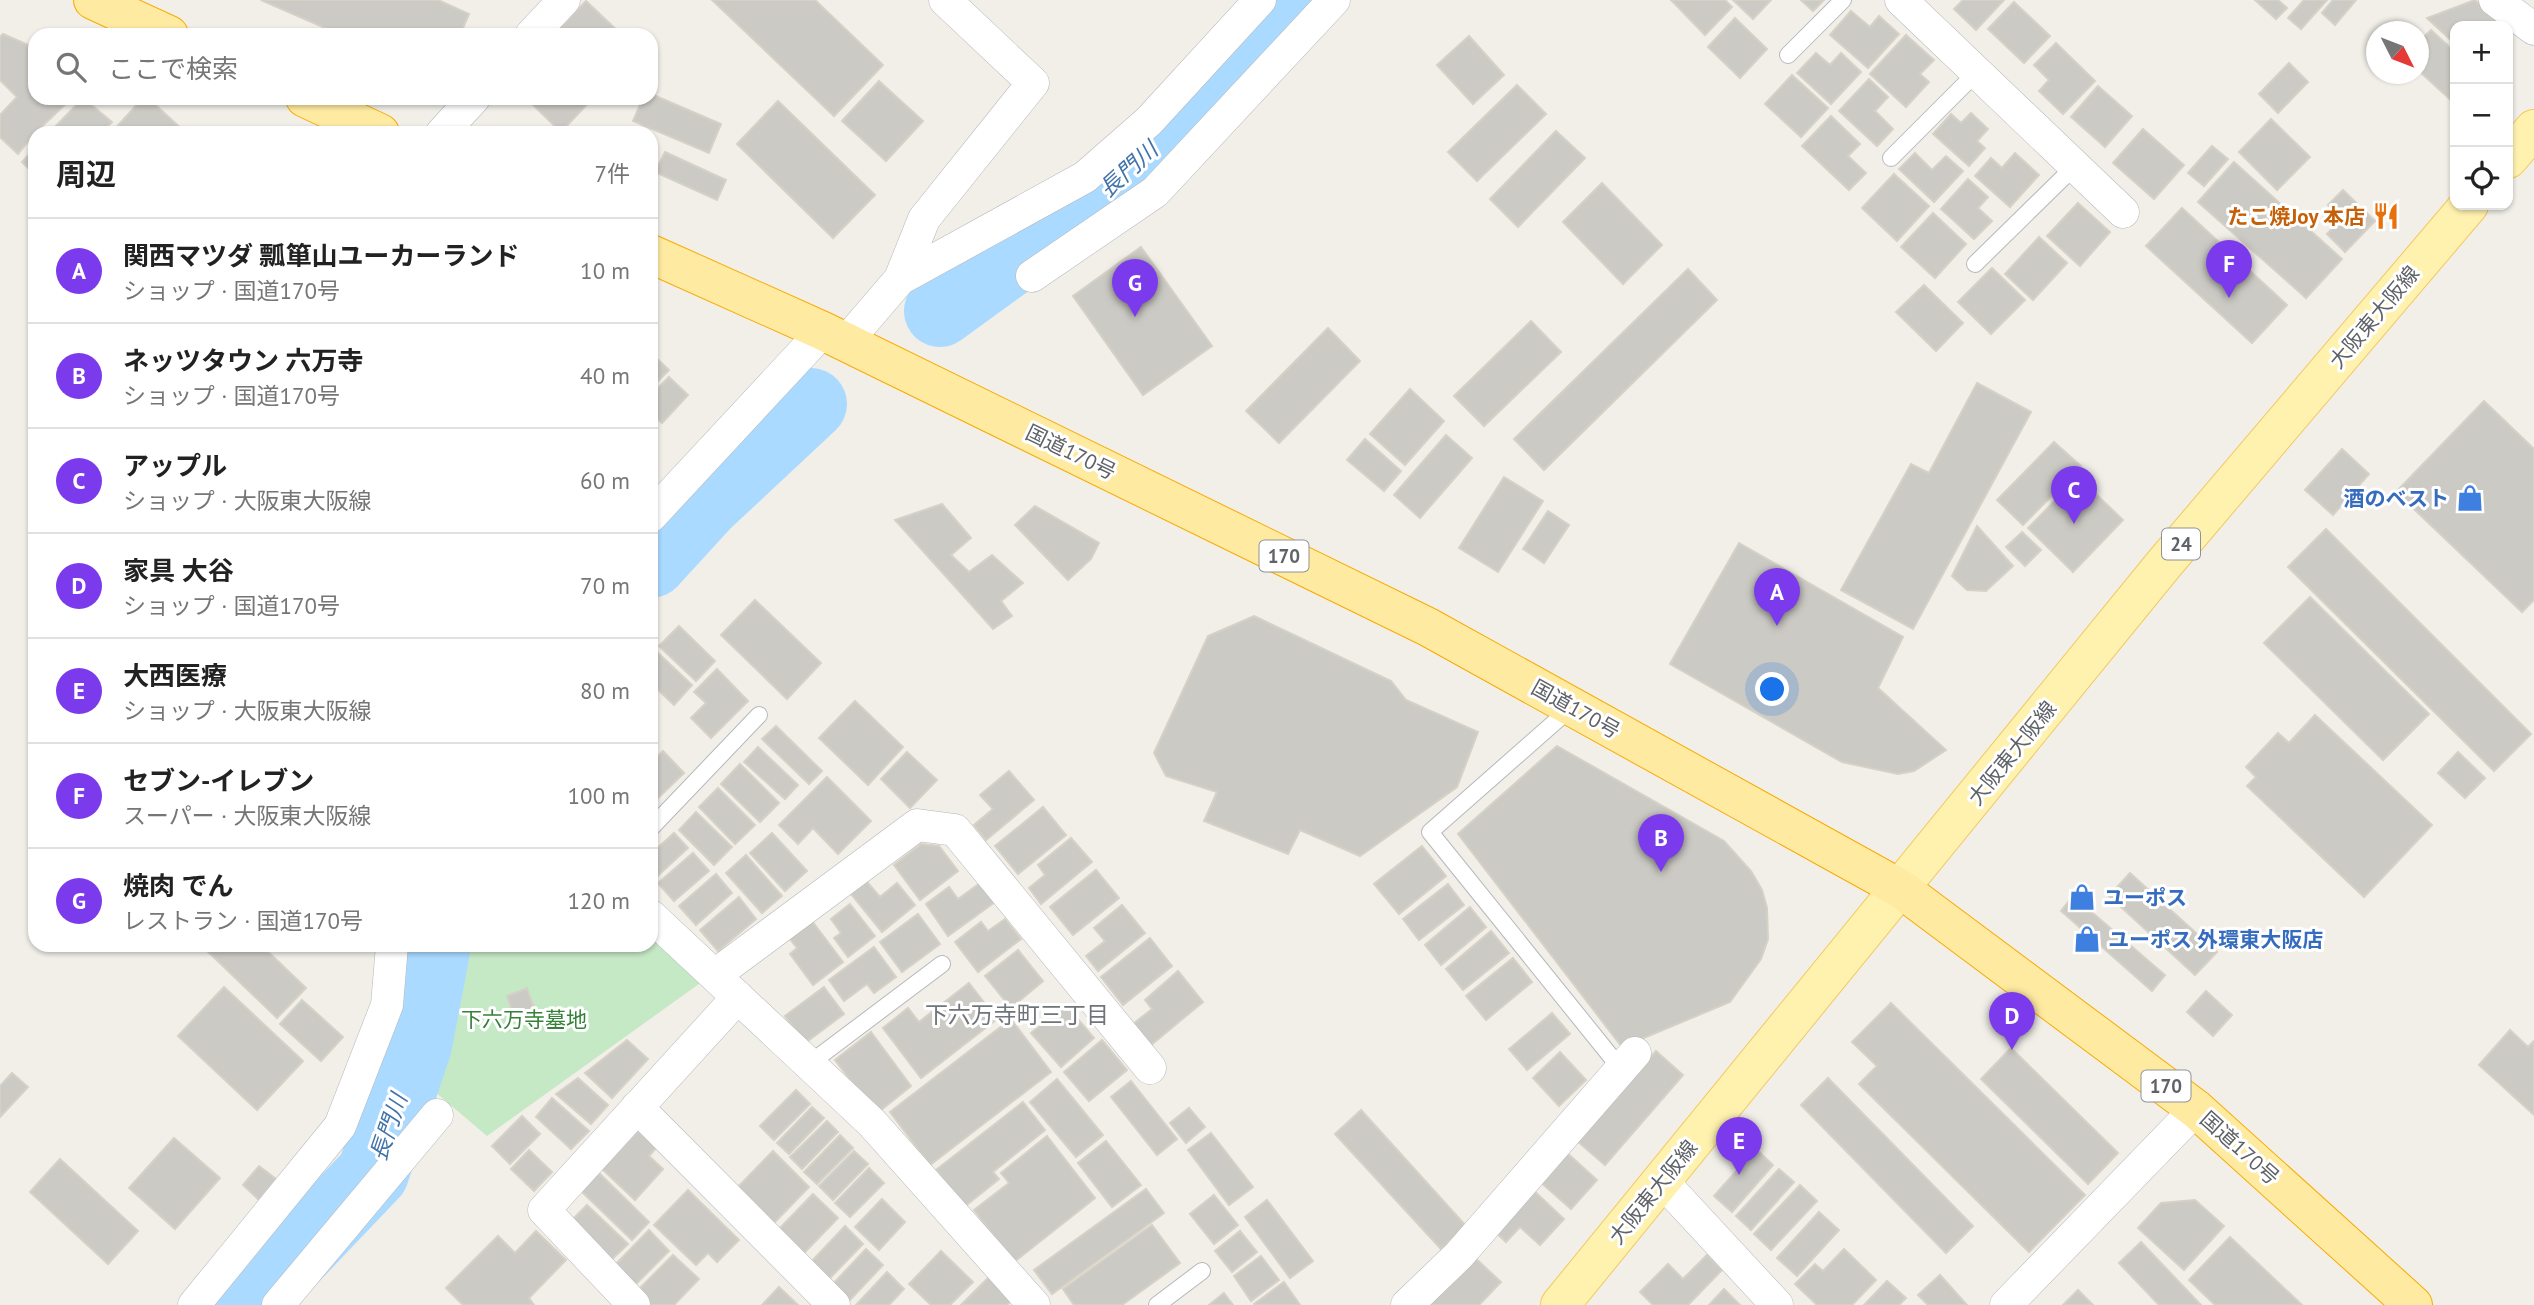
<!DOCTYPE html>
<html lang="ja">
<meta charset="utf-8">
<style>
body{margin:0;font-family:"PT Sans","Noto Sans JP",sans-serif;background:#f2f2f2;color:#222}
.controls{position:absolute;right:21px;top:21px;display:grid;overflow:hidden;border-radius:14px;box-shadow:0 2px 5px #0004}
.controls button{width:63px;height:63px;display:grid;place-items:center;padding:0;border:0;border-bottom:2px solid #e0e0e0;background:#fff;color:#222;font:35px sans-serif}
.compass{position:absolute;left:2366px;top:21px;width:63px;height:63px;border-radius:50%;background:#fff;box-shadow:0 2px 5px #0004;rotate:132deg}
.you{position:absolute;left:1773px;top:690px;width:24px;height:24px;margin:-18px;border:5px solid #fff;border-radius:50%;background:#1a73e8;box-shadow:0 0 0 10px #1a73e833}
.badge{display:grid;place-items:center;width:46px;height:46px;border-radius:50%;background:#7c3aed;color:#fff;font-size:23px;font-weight:700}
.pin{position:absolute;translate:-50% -58px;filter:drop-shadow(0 2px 4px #0008)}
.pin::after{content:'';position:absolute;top:37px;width:24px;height:21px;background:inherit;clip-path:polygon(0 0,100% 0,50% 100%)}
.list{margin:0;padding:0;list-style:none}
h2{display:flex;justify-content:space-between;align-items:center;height:91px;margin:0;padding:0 28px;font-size:30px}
h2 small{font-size:23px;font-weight:400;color:#767676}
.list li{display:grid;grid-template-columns:46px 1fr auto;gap:21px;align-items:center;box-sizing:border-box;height:105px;padding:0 28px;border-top:2px solid #e0e0e0}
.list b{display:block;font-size:26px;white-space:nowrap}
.list p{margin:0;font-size:23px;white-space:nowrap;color:#767676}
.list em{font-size:23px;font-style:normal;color:#767676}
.icon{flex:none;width:38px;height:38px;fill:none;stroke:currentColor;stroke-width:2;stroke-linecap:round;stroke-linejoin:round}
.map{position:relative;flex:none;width:2534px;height:1305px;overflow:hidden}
.search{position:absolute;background:#fff;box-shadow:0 2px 5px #0004;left:28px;top:28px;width:630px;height:77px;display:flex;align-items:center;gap:18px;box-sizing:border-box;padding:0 24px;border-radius:21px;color:#767676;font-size:26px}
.panel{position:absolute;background:#fff;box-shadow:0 2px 5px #0004;left:28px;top:126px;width:630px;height:826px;border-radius:21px}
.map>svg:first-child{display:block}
.green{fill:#c5e8c5}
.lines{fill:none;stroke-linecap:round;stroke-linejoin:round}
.river{stroke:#aadaff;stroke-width:72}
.building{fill:#cccac5;stroke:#d6d1c6;stroke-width:2}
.service-casing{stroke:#b5b8bc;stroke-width:18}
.minor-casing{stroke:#b5b8bc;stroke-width:33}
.primary-casing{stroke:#f2c960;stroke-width:40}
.trunk-casing{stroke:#f9ab00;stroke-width:40}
.service{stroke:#fff;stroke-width:16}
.minor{stroke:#fff;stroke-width:32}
.primary{stroke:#fff2af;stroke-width:38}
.trunk{stroke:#feeaa1;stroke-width:38}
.labels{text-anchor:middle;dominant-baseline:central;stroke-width:6;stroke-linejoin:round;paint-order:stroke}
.shield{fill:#fff;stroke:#8f9295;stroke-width:2}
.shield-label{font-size:19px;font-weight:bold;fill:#5f6368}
.food-label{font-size:21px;font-weight:bold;fill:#c56008;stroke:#fff;text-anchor:end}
.street-label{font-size:21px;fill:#5f6368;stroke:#fff}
.shop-label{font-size:21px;font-weight:bold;fill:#366cbe;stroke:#fff;text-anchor:start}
.park-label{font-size:21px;fill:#348238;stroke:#fff}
.water-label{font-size:23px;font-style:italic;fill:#4174aa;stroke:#fff}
.neighbourhood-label{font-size:23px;fill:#70757a;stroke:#fff}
</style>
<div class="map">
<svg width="2534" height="1305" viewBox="0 0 2534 1305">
<rect width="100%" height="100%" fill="#f1efe8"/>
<path class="green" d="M651,929l52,52 -216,155 -53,-45 30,-146h187z"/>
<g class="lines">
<path class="river" d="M940,311l187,-136 165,-175
M651,562l54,-59 106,-99
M247,1305l126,-132 43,-128 19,-100"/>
</g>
<path class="building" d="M261,0h177l31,14 -9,21h-119z
M712,0h103l68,65 -49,51z
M1671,0h54l7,7 -27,28z
M1733,0h38l-18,19z
M1801,0h23l-11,11z
M1963,0h41l-28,30 -22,-21z
M2255,0h23l9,8 -11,11z
M2304,0h23l-26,29 -13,-11z
M2333,0h23l-21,25 -13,-12z
M2475,0l29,26h-49v18l-28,-26z
M586,1l36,34h-69z
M2014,2l36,34 -26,27 -36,-34z
M1851,11l19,16 9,-11 20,18 -31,34 -38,-33z
M1735,18l32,31 -27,29 -32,-31z
M2431,30l24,22 -1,51 -36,-33v-28z
M3,34l32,14v50h37l-37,35 -17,21 -18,-17v-22l17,-18 -17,-17v-43z
M1906,35l28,25 -14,14 9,8 -23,25 -36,-33z
M1469,36l35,39 -31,29 -36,-39z
M2056,43l39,38 -32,33 -24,-23 10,-11 -15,-15z
M1816,53l14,12 11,-12 20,19 -30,32 -34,-31z
M2289,63l19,19 -30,31 -19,-19z
M1792,75l36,33 -27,29 -36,-33z
M1869,79l19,18 -13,14 18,18 -16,17 -38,-35z
M879,81l44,40 -37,40 -44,-40z
M1517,85l29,29 -69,67 -29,-29z
M2098,86l34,30 -27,31 -34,-30z
M651,94l70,30 -12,29 -76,-32 10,-23h8z
M83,98l29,24 -11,11h-52z
M143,98h5l38,35h-75z
M535,98h58l-32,34 -30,-29z
M778,101l97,94 -42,43 -96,-94z
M1971,113l17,16 -11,12 8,7 -16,18 -36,-32 18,-20 10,9z
M1831,116l29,28 -12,12 18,17 -17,17 -47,-44z
M2271,119l39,38 -33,33 -38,-38z
M2143,129l41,36 -30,34 -41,-36z
M1556,131l29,27 -67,69 -28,-28z
M2212,146l16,13 -24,27 -16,-13z
M35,148v27l-13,-13z
M665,152l61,28 -9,20 -62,-28z
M1915,153l17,17 14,-14 17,15 -29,31 -35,-33z
M2015,153l24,22 -29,32 -35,-31 16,-18 11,10z
M2234,162l108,97 -36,39 -108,-96z
M1894,174l35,32 -32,35 -35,-33z
M1968,179l20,18 -10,11 14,13 -18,18 -33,-30z
M1602,183l60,62 -39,39 -60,-62z
M2343,190l32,31 -30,31 -18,-18 15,-16 -14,-13z
M2078,203l32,29 -30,34 -33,-30z
M2182,208l105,97 -35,38 -106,-97z
M1933,213l33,31 -31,34 -34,-31z
M2039,237l28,26 -34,37 -28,-26z
M1141,247l71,99 -69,49 -70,-99z
M1992,268l33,32 -34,34 -33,-32z
M1688,269l29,31 -173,170 -30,-31z
M1924,285l39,38 -27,28 -40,-39z
M1531,321l30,31 -77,74 -30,-30z
M1328,328l32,33 -81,82 -33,-32z
M651,353l18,17 -18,18z
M669,377l19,18 -26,28 -11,-10v-18z
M1977,383l54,29 -118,217 -72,-39 70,-126 18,9z
M1410,389l34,32 -39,44 -35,-31z
M2484,401l50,48v151l-12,12 -126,-120z
M1446,435l26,23 -52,60 -26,-23z
M1365,439l36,32 -17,20 -37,-31z
M2054,442l27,24 -58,59 -26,-25z
M2342,449l27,25 -36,41 -28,-25z
M1504,477l39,24 -45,71 -39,-24z
M2078,477l45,43 -50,52 -45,-44z
M942,504l29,34 -20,17 18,17 23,-17 31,28 -22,18 11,15 -19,13 -98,-109z
M1035,506l64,37 -8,16 -23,21 -53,-55z
M1548,511l21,14 -25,38 -21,-14z
M1977,526l36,40 -27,25 -19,-1 -15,-14z
M2326,529l205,205 -37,37 -206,-204z
M2022,532l19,18 -16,16 -19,-19z
M1739,543l164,94 -25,51 68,62 -32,21 -16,3 -56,-12 -172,-98z
M2310,597l119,117 -46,46 -119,-117z
M755,600l66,63 -34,36 -66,-64z
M1254,616l137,65 15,19 72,32 -21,55 -97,69 -60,-26 -12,24 -84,-33 13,-29 -51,-16 -12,-23 54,-117z
M679,626l36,35 -19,20 -37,-35z
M656,651l36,34 -18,20 -23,-22v-26z
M717,669l31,32 -37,37 -20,-20 15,-15 -12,-11z
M855,701l48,46 -35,38 -49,-47z
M2315,715l117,110 -68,72 -117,-111 9,-9 -10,-10 32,-34 11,10z
M776,726l46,45 -13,13 -47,-45z
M1557,746l167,95 27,30 11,19 5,18 1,31 -7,20 -31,43 -108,45 -164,-213z
M758,747l40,38 -13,14 -41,-37z
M663,751l21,22 -33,32v-42z
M907,752l30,28 -27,28 -29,-29z
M2458,752l27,26 -20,20 -27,-25z
M740,764l39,39 -19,19 -39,-38z
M1009,771l25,29 -48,40 -12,-15 19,-16 -13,-14z
M827,777l44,44 -33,33 -25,-26 -15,16 -19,-19z
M718,788l37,37 -20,19 -36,-37z
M1043,807l23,28 -48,39 -23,-28z
M696,812l36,35 -18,18 -35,-35z
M674,833l14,15 -37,34v-28z
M772,833l35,38 -22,20 -35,-38z
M1071,838l21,24 -51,42 -12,-16 16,-13 -7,-10z
M921,844l18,2 19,25 -38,29 -26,-35z
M1422,846l24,30 -47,38 -25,-30z
M693,853l16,18 -35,30 -16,-18z
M746,855l36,41 -20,17 -36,-40z
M1096,870l23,28 -46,37 -23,-28z
M2130,873l87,79 -22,23 -86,-79z
M716,874l16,19 -36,32 -17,-19z
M867,882l13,15 17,-14 18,22 -33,27 -31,-38z
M980,883l15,19 -47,34 -22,-32 23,-17 9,12z
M1448,884l16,21 -45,35 -16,-21z
M2073,896l92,79 -13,16 -91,-80z
M739,897l17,22 -38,32 -18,-21z
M850,904l25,32 -27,21 -14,-19 7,-5 -10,-14z
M1122,905l23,28 -47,38 -12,-15 19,-15 -11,-13z
M1470,907l16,20 -45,38 -16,-20z
M918,914l22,30 -38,28 -22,-30z
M1005,919l16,20 -43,33 -23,-30 26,-20 7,9z
M812,921l31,41 -30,23 -23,-31 7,-6 -8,-10z
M1491,931l18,22 -46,37 -17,-21z
M1150,938l22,28 -49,39 -22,-28z
M201,945h60l45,43 -29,30z
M874,947l22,30 -22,16 -7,-9 -23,17 -15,-21z
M1018,950l25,31 -32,27 -26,-32z
M1513,958l19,24 -46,38 -20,-24z
M1178,971l25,31 -52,43 -18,-21 19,-15 -7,-9z
M969,983l28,36 -76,59 -38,-50 25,-20 11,14z
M224,987l79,74 -46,49 -79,-74z
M824,987l20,27 -39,29 -20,-27z
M527,988l7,20 -20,8 -7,-20z
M2206,991l26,24 -19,21 -26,-24z
M302,1000l41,37 -22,24 -41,-37z
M1891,1003l194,192 -56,57 -170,-168 18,-18 -25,-24z
M1065,1004l29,34 -33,29 -30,-34z
M1552,1013l18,21 -43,36 -18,-21z
M1011,1019l40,53 -121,93 -40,-53z
M2510,1030l18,17 6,-6v74l-55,-50z
M871,1032l40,54 -35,28 -41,-54z
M627,1040l21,19 -36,39 -27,-25z
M1102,1040l25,30 -38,31 -25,-29z
M2011,1048l107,105 -30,31 -107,-105z
M1656,1051l27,24 -78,90 -28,-24z
M1560,1052l26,28 -27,26 -26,-28z
M12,1073l16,14 -28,30v-31z
M578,1078l30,27 -17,19 -35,-30z
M1828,1078l145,148 -27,27 -145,-148z
M1057,1079l46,56 -27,22 -46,-55z
M1131,1081l46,58 -20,16 -46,-58z
M796,1090l14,14 -36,36 -14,-14z
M552,1098l37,33 -18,18 -35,-32z
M1023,1102l22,28 -52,42 6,7 -35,28 -28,-37z
M812,1107l12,11 -35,36 -12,-11z
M1189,1108l16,19 -19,16 -16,-20z
M1361,1110l105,116 -25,23 -106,-115z
M522,1116l18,18 -30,30 -18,-18z
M827,1121l11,11 -36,37 -12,-12z
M638,1131l18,17 -7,8 14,13 -28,31 -33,-31z
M1211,1133l42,54 -24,18 -41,-55z
M840,1135l13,13 -36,36 -13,-12z
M1047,1136l48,62 -81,64 -40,-52 35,-27 -8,-10z
M174,1138l46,40 -45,51 -46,-41z
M1106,1141l35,44 -29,22 -34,-44z
M1756,1149l17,16 -41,47 -18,-16z
M529,1150l23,22 -18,19 -23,-22z
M773,1151l36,36 -38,39 -37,-35z
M854,1151l14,13 -35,36 -14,-14z
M1565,1151l32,29 -26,29 -33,-29z
M60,1159l78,72 -30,33 -78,-72z
M259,1166l17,13 -17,21 -16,-15z
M869,1168l15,15 -34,34 -15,-14z
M1779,1169l15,13 -43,48 -15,-14z
M599,1173l50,49 -17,18 -51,-49z
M1800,1185l17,16 -46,49 -17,-16z
M1531,1188l33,31 -24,26 -20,-18 -14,15 -14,-13z
M1146,1189l18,24 -112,81 -18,-24z
M688,1190l51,50 -22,22 -9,-9 -12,12 -42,-40z
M813,1194l25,24 -34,35 -25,-24z
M1214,1195l24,30 -24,19 -24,-30z
M882,1199l23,23 -26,28 -24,-23z
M1267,1200l46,61 -23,17 -45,-61z
M2195,1200l29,26 -40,44 -46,-42 23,-25z
M587,1205l41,39 -19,18 -40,-39z
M1819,1212l20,18 -42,46 -20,-18z
M1152,1225l28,38 -58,42h-48l-11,-16z
M845,1226l18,18 -34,35 -18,-17z
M649,1230l20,21 -36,36 -20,-20z
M536,1231l30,29 -37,38 5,7h-71l-17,-17 52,-52 17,17z
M1240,1231l17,21 -25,20 -17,-21z
M2230,1237l72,68h-87l-26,-25z
M2141,1242l60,63h-42l-40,-42z
M866,1249l17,16 -34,36 -17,-16z
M1844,1249l32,31 -24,25h-35l-22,-21 20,-20 8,7z
M941,1251l32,31 -23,23h-19l-22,-21z
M673,1255l26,24 -25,26h-23l-14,-14z
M1707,1255l15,15 -34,35h-35l-13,-13 28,-28 15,15z
M1261,1256l18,24 -28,21 -17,-25z
M1473,1256l28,26 -22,23h-53z
M887,1272l17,17 -15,16h-33z
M1940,1275l27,30h-39l-10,-10z
M989,1277l23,23 -5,5h-46z
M1887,1281l19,17 -7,7h-35z
M1284,1282l16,23h-46v-1z
M779,1287l19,18h-36z
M1724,1289l16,16h-31z
M2078,1290l15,15h-30z
M1224,1293l9,12h-24z"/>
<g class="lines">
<defs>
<path id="service" d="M1788,55l55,-55
M1891,158l86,-86
M1975,264l100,-98
M1572,707l-142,125 191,237
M651,828l108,-113
M809,1064l133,-100
M1157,1305l45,-34"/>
<path id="minor" d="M1901,0l222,212
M2495,0l39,29
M531,35l33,-35
M442,133l32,-35
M1032,276l123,-84 179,-192
M900,279l185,-102 64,-56 111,-121
M846,342l54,-63 24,-60 109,-136 -88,-83
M651,516l172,-185
M651,916l221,207 162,182
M715,975l202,-150 38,5 195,238
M637,1107l197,198
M1662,1181l115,124
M194,1305l146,-179 47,-121 5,-60
M278,1305l159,-190
M634,1305l-90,-95 194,-213
M1407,1305l52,-50 176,-202
M2006,1305l190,-196"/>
<path id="primary" d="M2508,159l26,-30
M1560,1305l604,-741 305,-359"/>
<path id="trunk" d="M93,0l76,35
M305,98l75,35
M651,254l172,77 605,296 473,262 295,220 217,196"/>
</defs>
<use href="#service" class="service-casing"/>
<use href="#minor" class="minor-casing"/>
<use href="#primary" class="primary-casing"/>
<use href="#trunk" class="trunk-casing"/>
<use href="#service" class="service"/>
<use href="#minor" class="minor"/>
<use href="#primary" class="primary"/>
<use href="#trunk" class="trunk"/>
</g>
<defs>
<symbol id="restaurant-bare" viewBox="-9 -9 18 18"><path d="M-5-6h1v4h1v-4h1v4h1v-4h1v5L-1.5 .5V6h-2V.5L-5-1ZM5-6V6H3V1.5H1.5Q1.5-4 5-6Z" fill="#e8710a" stroke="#fff" stroke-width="2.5" paint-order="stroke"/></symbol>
<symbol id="shop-bare" viewBox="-9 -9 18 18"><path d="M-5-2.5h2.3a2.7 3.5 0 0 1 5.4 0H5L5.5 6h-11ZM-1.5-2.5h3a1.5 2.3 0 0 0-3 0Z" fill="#3f7fe0" stroke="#fff" stroke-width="2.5" paint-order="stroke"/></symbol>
</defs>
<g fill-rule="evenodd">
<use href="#restaurant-bare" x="2367" y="197" width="38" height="38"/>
<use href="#shop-bare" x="2451" y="479" width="38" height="38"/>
<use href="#shop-bare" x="2063" y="878" width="38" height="38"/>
<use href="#shop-bare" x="2068" y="920" width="38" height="38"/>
</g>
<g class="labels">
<g class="shield">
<rect x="2162" y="528.5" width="38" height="31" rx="5"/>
<rect x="1259.5" y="540.5" width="49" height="31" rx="5"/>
<rect x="2141.5" y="1070.5" width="49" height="31" rx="5"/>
</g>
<g class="shield-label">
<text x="2181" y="544">24</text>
<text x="1284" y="556">170</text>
<text x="2166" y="1086">170</text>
</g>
<g class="food-label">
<text x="2365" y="216">たこ焼Joy 本店</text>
</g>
<g class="street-label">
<text transform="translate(2374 317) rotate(-50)">大阪東大阪線</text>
<text transform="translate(1071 452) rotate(26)">国道170号</text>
<text transform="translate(1576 709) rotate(29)">国道170号</text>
<text transform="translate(2012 753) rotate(-51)">大阪東大阪線</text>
<text transform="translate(2240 1148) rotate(42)">国道170号</text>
<text transform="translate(1653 1192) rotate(-51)">大阪東大阪線</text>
</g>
<g class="shop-label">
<text x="2449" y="498" text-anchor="end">酒のベスト</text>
<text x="2103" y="897">ユーポス</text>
<text x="2108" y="939">ユーポス 外環東大阪店</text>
</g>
<g class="park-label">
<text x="524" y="1019">下六万寺墓地</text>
</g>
<g class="water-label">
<text transform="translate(1128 169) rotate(-42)">長門川</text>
<text transform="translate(388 1127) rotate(-71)">長門川</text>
</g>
<g class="neighbourhood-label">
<text x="1017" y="1014">下六万寺町三丁目</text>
</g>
</g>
</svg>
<div class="controls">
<button>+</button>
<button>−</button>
<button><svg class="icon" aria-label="locate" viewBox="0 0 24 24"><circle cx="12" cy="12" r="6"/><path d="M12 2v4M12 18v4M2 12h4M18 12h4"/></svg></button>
</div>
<svg class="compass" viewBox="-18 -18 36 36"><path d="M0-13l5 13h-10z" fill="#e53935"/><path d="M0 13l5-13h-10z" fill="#767676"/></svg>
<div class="you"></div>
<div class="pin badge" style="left:1777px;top:626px">A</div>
<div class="pin badge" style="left:1661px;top:872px">B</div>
<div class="pin badge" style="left:2074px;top:524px">C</div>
<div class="pin badge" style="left:2012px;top:1050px">D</div>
<div class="pin badge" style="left:1739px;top:1175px">E</div>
<div class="pin badge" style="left:2229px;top:298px">F</div>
<div class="pin badge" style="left:1135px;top:317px">G</div>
<div class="search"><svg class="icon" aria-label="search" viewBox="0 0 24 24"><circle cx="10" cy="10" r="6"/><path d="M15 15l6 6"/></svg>ここで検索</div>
<section class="panel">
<h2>周辺<small>7件</small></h2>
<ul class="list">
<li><span class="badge">A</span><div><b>関西マツダ 瓢箪山ユーカーランド</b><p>ショップ · 国道170号</p></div><em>10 m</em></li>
<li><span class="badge">B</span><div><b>ネッツタウン 六万寺</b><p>ショップ · 国道170号</p></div><em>40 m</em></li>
<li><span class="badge">C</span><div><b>アップル</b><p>ショップ · 大阪東大阪線</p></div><em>60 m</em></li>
<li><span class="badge">D</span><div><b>家具 大谷</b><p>ショップ · 国道170号</p></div><em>70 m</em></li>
<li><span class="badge">E</span><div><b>大西医療</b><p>ショップ · 大阪東大阪線</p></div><em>80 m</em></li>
<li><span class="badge">F</span><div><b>セブン-イレブン</b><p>スーパー · 大阪東大阪線</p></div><em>100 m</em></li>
<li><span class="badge">G</span><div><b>焼肉 でん</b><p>レストラン · 国道170号</p></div><em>120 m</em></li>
</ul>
</section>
</div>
